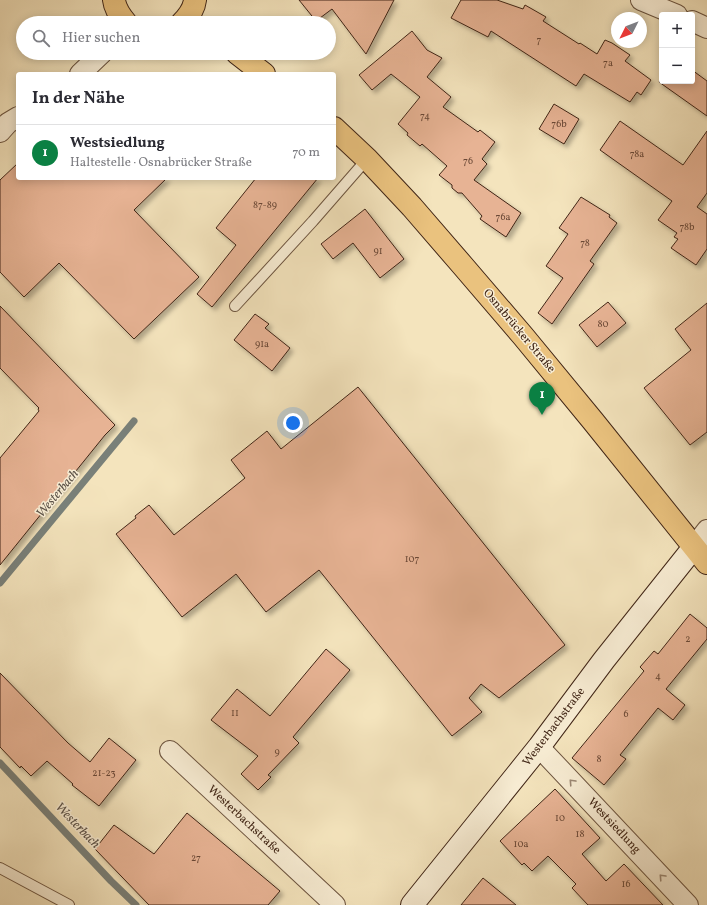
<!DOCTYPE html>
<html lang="de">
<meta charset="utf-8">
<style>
body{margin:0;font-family:Vollkorn,serif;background:#f2f2f3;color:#2b2b33}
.controls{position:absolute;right:12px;top:12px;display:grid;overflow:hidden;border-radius:4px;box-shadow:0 2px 10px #0003}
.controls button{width:36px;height:36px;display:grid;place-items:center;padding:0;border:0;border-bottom:1px solid #e1e1e2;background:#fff;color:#2b2b33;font:20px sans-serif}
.compass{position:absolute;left:611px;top:12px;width:36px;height:36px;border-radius:50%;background:#fff;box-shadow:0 2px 10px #0003;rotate:228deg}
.you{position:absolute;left:293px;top:423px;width:14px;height:14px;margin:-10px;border:3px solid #fff;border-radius:50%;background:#1a73e8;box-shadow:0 0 0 6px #1a73e833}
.badge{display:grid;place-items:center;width:26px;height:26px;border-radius:50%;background:#0b8043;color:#fff;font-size:13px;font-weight:700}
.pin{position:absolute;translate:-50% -33px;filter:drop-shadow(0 1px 2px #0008)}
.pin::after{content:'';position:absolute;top:21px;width:14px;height:12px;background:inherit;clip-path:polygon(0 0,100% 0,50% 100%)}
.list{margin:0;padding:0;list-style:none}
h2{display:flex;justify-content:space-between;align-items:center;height:52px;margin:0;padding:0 16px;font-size:17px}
h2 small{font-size:13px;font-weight:400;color:#7c7c81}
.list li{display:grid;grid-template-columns:26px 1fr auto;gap:12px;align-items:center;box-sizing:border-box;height:56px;padding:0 16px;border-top:1px solid #e1e1e2}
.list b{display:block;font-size:15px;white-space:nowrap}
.list p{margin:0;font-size:13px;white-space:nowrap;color:#7c7c81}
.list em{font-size:13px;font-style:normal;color:#7c7c81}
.icon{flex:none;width:22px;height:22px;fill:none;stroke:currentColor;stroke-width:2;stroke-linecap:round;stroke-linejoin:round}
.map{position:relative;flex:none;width:707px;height:905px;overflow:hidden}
.search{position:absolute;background:#fff;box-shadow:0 2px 10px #0003;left:16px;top:16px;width:320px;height:44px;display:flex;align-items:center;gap:10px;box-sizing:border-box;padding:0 14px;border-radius:22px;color:#7c7c81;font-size:15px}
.panel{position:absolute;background:#fff;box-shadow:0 2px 10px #0003;left:16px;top:72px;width:320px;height:108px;border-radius:4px}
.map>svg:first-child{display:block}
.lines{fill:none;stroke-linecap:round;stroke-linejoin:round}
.stream{stroke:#798079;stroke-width:7}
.building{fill:#e7b394;stroke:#402516;filter:url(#shadow)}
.service-casing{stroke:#6d5540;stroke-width:12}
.minor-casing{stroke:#6d5540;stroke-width:22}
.secondary-casing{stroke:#402516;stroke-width:24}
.primary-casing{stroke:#402516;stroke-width:24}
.service{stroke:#f8edd4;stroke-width:10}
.minor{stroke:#f8edd4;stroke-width:20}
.secondary{stroke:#f8edd4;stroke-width:22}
.primary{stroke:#eac27e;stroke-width:22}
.oneway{stroke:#9c8975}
.labels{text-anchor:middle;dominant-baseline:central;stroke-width:3;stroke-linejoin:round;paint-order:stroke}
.number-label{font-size:10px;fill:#6a4836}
.street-label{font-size:12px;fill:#402516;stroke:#f8edd4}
.water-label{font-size:13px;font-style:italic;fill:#5c5248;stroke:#f8edd4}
</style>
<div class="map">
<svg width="707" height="905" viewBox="0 0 707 905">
<defs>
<filter id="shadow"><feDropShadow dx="3.5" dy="3.5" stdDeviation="2" flood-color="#0004"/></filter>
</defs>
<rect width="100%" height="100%" fill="#f4e4bd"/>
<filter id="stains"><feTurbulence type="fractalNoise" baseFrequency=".005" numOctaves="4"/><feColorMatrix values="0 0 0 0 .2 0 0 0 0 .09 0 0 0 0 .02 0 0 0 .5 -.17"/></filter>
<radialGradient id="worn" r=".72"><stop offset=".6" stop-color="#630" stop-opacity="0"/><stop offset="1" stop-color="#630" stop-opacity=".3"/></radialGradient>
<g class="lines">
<path class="stream" d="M0,583l134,-162
M0,763l111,118 25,24"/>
</g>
<path class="building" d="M299,0h95l-28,54 -34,-45 -16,12z
M461,0h36l26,9 2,-4 21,12 -3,4 36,23 1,-1 17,11 8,-14 7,3 18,12 -5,6 26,19 -10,15 -4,-3 -7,10 -46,-28 -8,12 -85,-55 -3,6 -37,-19z
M412,31l15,19 15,8 -15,19 24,20 -8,10 35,25 2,-2 15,12 -13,17 5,5 -13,16 47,33 -15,24 -26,-18 2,-3 -20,-23h-4l-6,-5v-3l-13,-10 8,-9 -25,-22 -2,2 -13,-11 1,-2 -10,-9 22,-27 -29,-23 -19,16 -13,-15z
M692,70l15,11v35l-48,-34 3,-4v3h30z
M554,104l25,15 -15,25 -25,-15z
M620,121l63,44 24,-34v62l-10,14 10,7v35l-11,16 -25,-17 7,-9 -4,-2 3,-4 -19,-13 14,-19 -72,-51z
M18,163v15h149l-33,32 65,67 -65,62 -75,-76 -35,34 -24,-25v-92z
M256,178h62l-106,129 -15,-13 39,-49 -20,-17z
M581,197l29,18 -1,2 8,6 -27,38 4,3 -42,60 -14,-11 25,-35 -17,-12 22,-32 -9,-6z
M365,209l39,50 -24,19 -27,-35 -20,16 -12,-15z
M608,302l18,21 -29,24 -18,-22z
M707,303v129l-17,13 -46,-57 47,-38 -16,-21z
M0,306l115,119 -10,10 -105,130v-107l39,-47 -1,-2 1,-1 -39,-40z
M255,314l14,10 -4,4 25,20 -18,23 -38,-31z
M358,387l207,258 -66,53 -18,-14 -12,14 13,14 -30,24 -133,-166 -53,42 -30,-38 -54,43 -66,-83 20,-16 -1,-2 14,-11 25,30 71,-57 -14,-18 36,-29 14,18z
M690,614l17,14v11l-41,50 19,16 -12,15 -15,-12 -38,47 6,4 -22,26 -32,-27 72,-87 -4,-4 14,-16 4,3z
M326,649l24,21 -57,67 6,6 -31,32 3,2 -13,13 -17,-16 17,-18 -47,-36 26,-31 33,27z
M0,673l68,70 22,19 19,-24 27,22 -37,46 -27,-21 1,-1 -26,-23 -16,15 -10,-10 -1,2 -20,-21z
M555,789l45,49 -18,16 24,27 18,-17 39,41h-75l-16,-17 4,-4 -28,-28 -16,15 -8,-8 -2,2 -22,-24z
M187,813l93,78 -12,14h-119l-54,-56 19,-24 40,29z
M483,878l33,27h-55z"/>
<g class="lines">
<defs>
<path id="service" d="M235,306l78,-85 54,-62
M0,868l69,37"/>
<path id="minor" d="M641,0l36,15
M692,21l15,7
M80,74l22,-21
M0,132l8,-9 10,-6
M694,547l13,-17
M539,747l149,158
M170,751l165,154"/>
<path id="secondary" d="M412,905l127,-158 65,-87 90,-113"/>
<path id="primary" d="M114,0c1,9 6,16 12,23
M182,23c7,-7 12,-14 13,-23
M237,53l27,21
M334,128l33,31 45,48 51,59 60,70 70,85 114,142"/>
</defs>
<use href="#service" class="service-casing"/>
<use href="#minor" class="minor-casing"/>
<use href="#secondary" class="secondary-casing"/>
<use href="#primary" class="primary-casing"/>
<use href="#service" class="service"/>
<use href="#minor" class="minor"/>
<use href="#secondary" class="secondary"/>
<use href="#primary" class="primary"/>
</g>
<defs><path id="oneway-chevron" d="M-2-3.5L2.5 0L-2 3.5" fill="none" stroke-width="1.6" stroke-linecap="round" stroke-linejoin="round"/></defs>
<g class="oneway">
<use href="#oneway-chevron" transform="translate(572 782) rotate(-133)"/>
<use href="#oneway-chevron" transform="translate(662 877) rotate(-133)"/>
</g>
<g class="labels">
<g class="number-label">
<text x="539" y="40">7</text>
<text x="608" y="63">7a</text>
<text x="425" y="116">74</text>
<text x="559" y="124">76b</text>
<text x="637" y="154">78a</text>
<text x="468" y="161">76</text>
<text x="265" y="205">87-89</text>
<text x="503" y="217">76a</text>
<text x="687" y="227">78b</text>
<text x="585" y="243">78</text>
<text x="378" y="251">91</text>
<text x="603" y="324">80</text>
<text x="262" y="344">91a</text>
<text x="412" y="559">107</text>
<text x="688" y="639">2</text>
<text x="658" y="676">4</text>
<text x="235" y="713">11</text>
<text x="626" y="714">6</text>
<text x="277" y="752">9</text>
<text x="599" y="759">8</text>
<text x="104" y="773">21-23</text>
<text x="560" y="818">10</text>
<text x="580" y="834">18</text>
<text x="521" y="844">10a</text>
<text x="196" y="858">27</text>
<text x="626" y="884">16</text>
</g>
<g class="street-label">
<text transform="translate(519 331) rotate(50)">Osnabrücker Straße</text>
<text transform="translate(554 727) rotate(-53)">Westerbachstraße</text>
<text transform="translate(244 820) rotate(43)">Westerbachstraße</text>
<text transform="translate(614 826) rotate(47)">Westsiedlung</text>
</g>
<g class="water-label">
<text transform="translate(58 494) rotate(-50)">Westerbach</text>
<text transform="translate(77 826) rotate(46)">Westerbach</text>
</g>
</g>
<rect width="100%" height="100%" filter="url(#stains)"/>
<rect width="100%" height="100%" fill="url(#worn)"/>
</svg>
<div class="controls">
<button>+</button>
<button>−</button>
</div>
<svg class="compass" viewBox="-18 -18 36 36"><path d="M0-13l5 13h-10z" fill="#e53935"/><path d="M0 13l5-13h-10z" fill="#7c7c81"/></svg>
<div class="you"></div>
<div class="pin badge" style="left:542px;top:415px">1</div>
<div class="search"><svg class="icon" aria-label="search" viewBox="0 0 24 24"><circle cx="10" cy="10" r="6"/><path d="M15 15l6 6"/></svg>Hier suchen</div>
<section class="panel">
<h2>In der Nähe<small></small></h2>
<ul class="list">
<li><span class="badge">1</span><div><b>Westsiedlung</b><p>Haltestelle · Osnabrücker Straße</p></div><em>70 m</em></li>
</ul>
</section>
</div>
